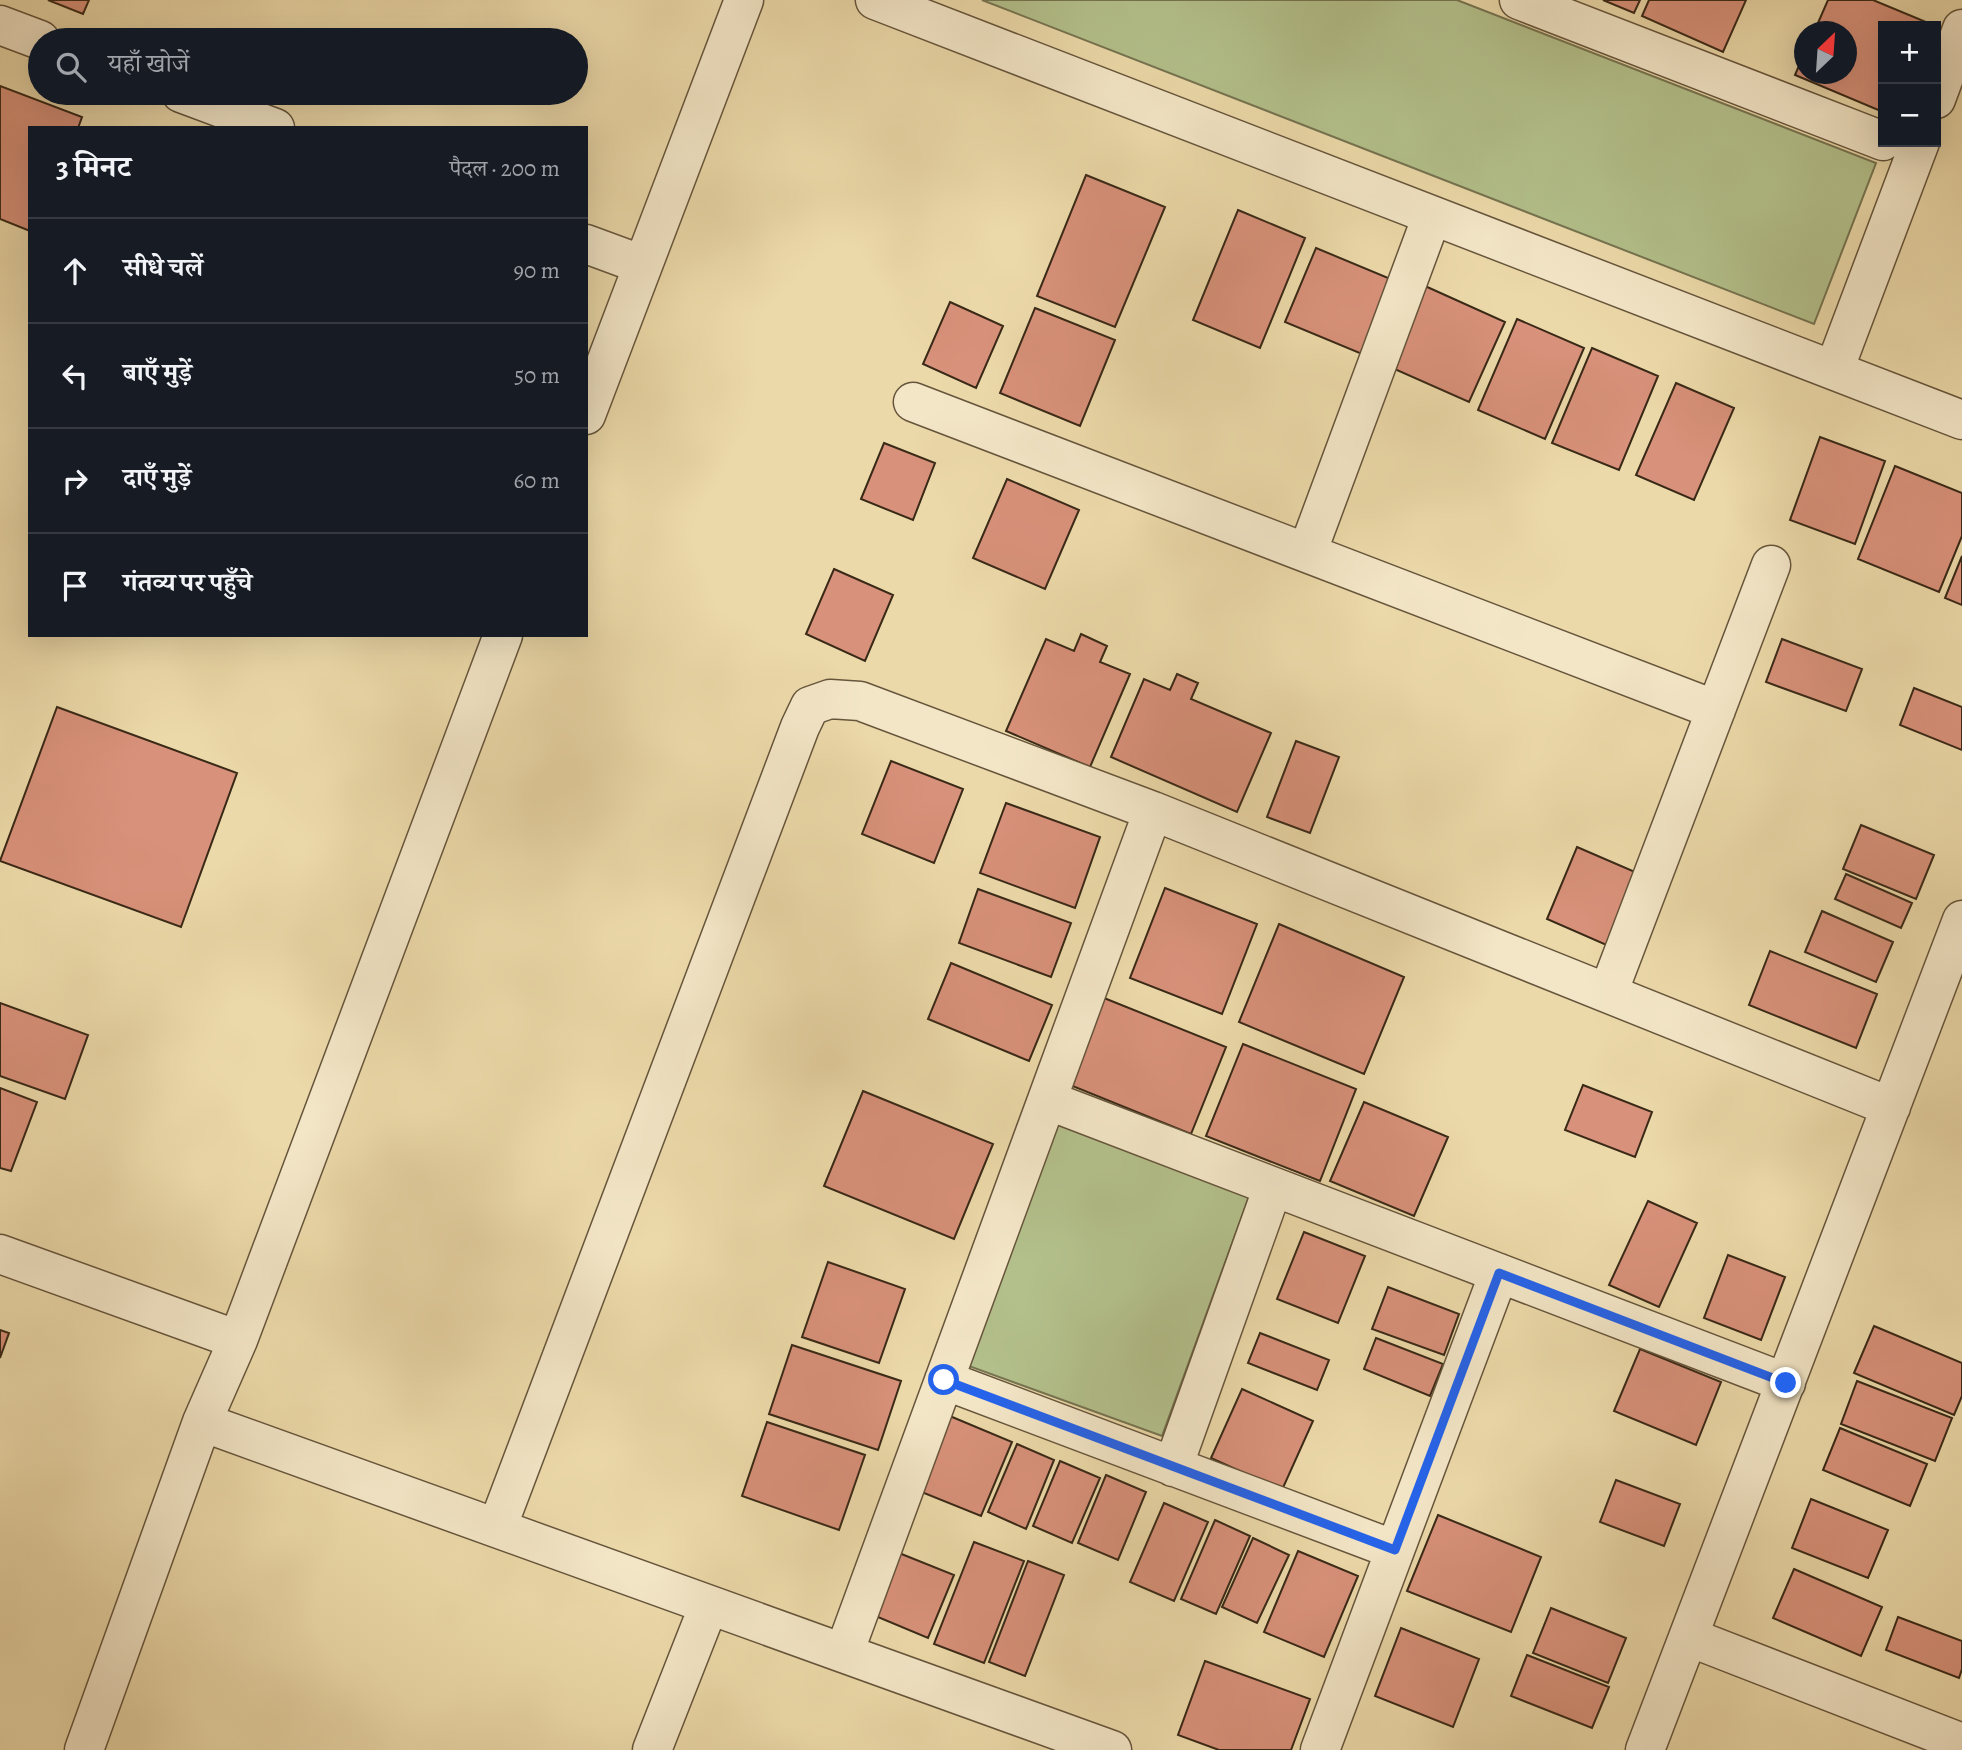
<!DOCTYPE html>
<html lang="hi">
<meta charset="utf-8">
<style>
body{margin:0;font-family:Alegreya,"Noto Serif Devanagari",serif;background:#242831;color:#f1f3f6}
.controls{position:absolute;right:21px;top:21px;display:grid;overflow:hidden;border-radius:0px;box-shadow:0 7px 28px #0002}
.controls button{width:63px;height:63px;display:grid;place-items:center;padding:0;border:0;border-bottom:2px solid #363941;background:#171b24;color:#f1f3f6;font:35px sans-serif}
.compass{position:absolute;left:1794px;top:21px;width:63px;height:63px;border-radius:50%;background:#171b24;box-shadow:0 7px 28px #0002;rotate:25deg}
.stop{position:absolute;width:21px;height:21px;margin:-16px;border:5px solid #2563eb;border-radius:50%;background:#fff}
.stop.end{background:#2563eb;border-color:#fff;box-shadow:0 2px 7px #0008}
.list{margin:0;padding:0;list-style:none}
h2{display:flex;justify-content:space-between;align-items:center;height:91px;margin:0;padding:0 28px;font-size:30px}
h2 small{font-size:23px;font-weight:400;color:#9ea1a6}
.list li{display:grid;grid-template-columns:46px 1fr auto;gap:21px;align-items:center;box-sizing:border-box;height:105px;padding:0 28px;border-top:2px solid #363941}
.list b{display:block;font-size:26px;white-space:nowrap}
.list em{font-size:23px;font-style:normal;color:#9ea1a6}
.icon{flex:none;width:38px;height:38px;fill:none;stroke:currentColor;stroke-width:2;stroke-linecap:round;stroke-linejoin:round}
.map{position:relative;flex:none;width:1962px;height:1750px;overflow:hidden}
.search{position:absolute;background:#171b24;box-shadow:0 7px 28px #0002;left:28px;top:28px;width:560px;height:77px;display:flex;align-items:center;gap:18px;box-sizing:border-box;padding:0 24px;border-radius:38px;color:#9ea1a6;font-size:26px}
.panel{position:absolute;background:#171b24;box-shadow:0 7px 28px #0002;left:28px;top:126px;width:560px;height:511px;border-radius:0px}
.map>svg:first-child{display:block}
.green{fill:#b3c08b;stroke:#767451;stroke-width:2}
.building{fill:#d8917a;stroke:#392917;stroke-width:2}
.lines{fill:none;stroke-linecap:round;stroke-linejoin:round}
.minor-casing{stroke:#66553c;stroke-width:41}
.minor{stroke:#f3e6c7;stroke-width:38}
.route{stroke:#2563eb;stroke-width:9}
</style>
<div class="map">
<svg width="1962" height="1750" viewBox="0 0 1962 1750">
<rect width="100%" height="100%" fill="#ecd9a9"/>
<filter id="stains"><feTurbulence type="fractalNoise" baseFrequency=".00286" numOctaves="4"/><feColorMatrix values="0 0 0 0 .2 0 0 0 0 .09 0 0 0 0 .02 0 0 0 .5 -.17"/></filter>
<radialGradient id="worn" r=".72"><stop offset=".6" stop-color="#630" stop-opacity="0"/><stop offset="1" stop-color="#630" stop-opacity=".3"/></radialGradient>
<path class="green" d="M982,0h475l419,163 -62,161z
M1054,1123l196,71 -88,242 -196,-71z"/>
<path class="building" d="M48,0h41l-6,14z
M1603,0h37l-6,13z
M1649,0h97l-23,52 -81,-36z
M1828,0h45l53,22 -2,4h-41v86l-88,-37 9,-21v20h42v-42h-32z
M0,86l82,31 -4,11h-48v103l-30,-12z
M1086,175l79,32 -50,120 -78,-31z
M1238,210l67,28 -45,110 -67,-28z
M1316,248l77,32 -31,74 -77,-32z
M1425,286l80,36 -36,80 -79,-35z
M950,302l53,24 -27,62 -53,-24z
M1035,308l80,32 -35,86 -80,-33z
M1517,319l67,29 -39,91 -67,-29z
M1592,348l66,28 -39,94 -67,-27z
M1676,383l58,25 -40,92 -58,-25z
M1820,437l65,24 -30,83 -65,-24z
M884,443l51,20 -22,57 -52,-21z
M1895,466l67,27v43l-23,56 -81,-33z
M1007,479l72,31 -34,79 -72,-31z
M1962,556v49l-17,-7z
M834,569l59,26 -28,66 -59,-27z
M1081,634l26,12 -7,16 30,12 -40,93 -84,-36 40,-92 28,12z
M1782,639l80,30 -16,42 -80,-29z
M1177,674l21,9 -7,16 80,34 -34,79 -126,-55 33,-78 26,11z
M1914,688l48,19v43l-62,-25z
M57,707l180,66 -56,154 -181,-66z
M1296,741l43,16 -29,76 -43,-16z
M891,761l72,28 -29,74 -72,-29z
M1006,803l94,34 -25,71 -95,-35z
M1861,825l73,30 -18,44 -73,-30z
M1577,847l65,28 -31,72 -64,-28z
M1846,874l66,29 -11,25 -66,-29z
M1165,888l92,36 -35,90 -92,-36z
M978,889l93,34 -20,54 -92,-34z
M1822,911l71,31 -17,40 -71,-30z
M1279,924l125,53 -40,97 -125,-52z
M1770,951l107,43 -21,54 -107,-43z
M951,963l101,42 -23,56 -101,-42z
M1104,998l122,49 -35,87 -121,-49z
M0,1003l88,32 -23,64 -65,-23z
M1243,1044l113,45 -36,92 -114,-45z
M1583,1085l69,27 -17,45 -70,-27z
M0,1088l37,14 -26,69 -11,-3z
M863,1091l130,53 -39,95 -130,-53z
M1364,1102l84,35 -34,79 -84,-35z
M1648,1201l49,22 -38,84 -50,-22z
M1304,1232l61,24 -27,67 -61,-24z
M1728,1255l57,22 -24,63 -57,-22z
M828,1262l77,27 -26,74 -77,-26z
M1388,1287l71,27 -15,41 -72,-26z
M1874,1326l88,37v33l-8,19 -100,-42z
M0,1330l9,3 -9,25z
M1260,1333l69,27 -12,30 -69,-27z
M1376,1338l67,26 -13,32 -66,-27z
M792,1345l109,36 -23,69 -109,-36z
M1640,1349l81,33 -25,63 -82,-34z
M1857,1381l95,37 -17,43 -94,-37z
M1242,1389l71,32 -31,69 -71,-32z
M945,1414l67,28 -31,74 -67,-27z
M767,1422l98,33 -26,75 -97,-34z
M1840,1428l87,36 -17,42 -87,-36z
M1017,1444l37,16 -28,69 -38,-17z
M1060,1461l40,17 -28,65 -39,-17z
M1106,1475l40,17 -28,68 -40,-17z
M1616,1480l64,24 -16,42 -64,-24z
M1811,1499l77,31 -20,48 -76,-30z
M1164,1503l44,19 -34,79 -44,-19z
M1438,1515l103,42 -30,75 -104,-41z
M1215,1520l35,16 -34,78 -35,-15z
M1253,1538l36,17 -32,68 -35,-16z
M974,1542l50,19 -40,102 -50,-19z
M1298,1551l60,25 -34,81 -60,-25z
M899,1553l55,22 -26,63 -55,-23z
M1028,1561l36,14 -39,101 -36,-14z
M1794,1569l88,38 -21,49 -88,-38z
M1551,1608l75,30 -18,45 -75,-30z
M1898,1617l64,24v28l-3,9 -73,-28z
M1401,1628l78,31 -26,68 -78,-31z
M1527,1655l82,32 -17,41 -81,-32z
M1205,1661l105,38 -19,51h-72l-41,-15z"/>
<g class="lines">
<defs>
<path id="minor" d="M875,0l1087,420
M1519,0l364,141
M0,25l40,15
M181,93l94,35
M1936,99l26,-70
M586,244l57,21
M1834,370l86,-228
M913,402l803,308
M586,415l158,-415
M1307,553l125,-337
M1608,993l163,-428
M1047,1100l739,283
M0,1254l238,86
M944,1380l451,170
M202,1422l910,328
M1173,1467l100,-280
M497,1528l303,-801 10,-21 20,-7 30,2 293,110 738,296
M1689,1637l273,106
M844,1653l309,-842
M84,1750l118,-328 36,-82 265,-705
M652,1750l57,-145
M1320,1750l179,-477
M1645,1750l317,-830"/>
</defs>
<use href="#minor" class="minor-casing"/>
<use href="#minor" class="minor"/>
</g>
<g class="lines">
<path class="route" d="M944,1380l451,170 104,-277 287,110"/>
</g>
<rect width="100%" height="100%" filter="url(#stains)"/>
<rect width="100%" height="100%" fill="url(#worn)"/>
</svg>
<div class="controls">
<button>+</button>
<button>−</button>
</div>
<svg class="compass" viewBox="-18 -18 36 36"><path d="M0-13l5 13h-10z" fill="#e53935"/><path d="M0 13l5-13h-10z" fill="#9ea1a6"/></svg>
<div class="stop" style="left:944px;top:1380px"></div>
<div class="stop end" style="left:1786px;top:1383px"></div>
<div class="search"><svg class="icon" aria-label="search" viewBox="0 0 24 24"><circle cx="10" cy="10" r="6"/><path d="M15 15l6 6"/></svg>यहाँ खोजें</div>
<section class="panel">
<h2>3 मिनट<small>पैदल · 200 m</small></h2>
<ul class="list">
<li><svg class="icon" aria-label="ahead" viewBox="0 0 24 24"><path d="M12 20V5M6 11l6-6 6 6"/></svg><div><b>सीधे चलें</b></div><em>90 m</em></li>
<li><svg class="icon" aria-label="left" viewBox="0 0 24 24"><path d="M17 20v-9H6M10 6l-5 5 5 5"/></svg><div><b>बाएँ मुड़ें</b></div><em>50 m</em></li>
<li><svg class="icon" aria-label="right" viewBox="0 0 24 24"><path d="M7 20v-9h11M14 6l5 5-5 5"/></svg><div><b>दाएँ मुड़ें</b></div><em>60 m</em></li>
<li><svg class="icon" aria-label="arrive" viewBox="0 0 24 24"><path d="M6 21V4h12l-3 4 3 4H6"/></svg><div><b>गंतव्य पर पहुँचे</b></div></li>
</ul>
</section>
</div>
